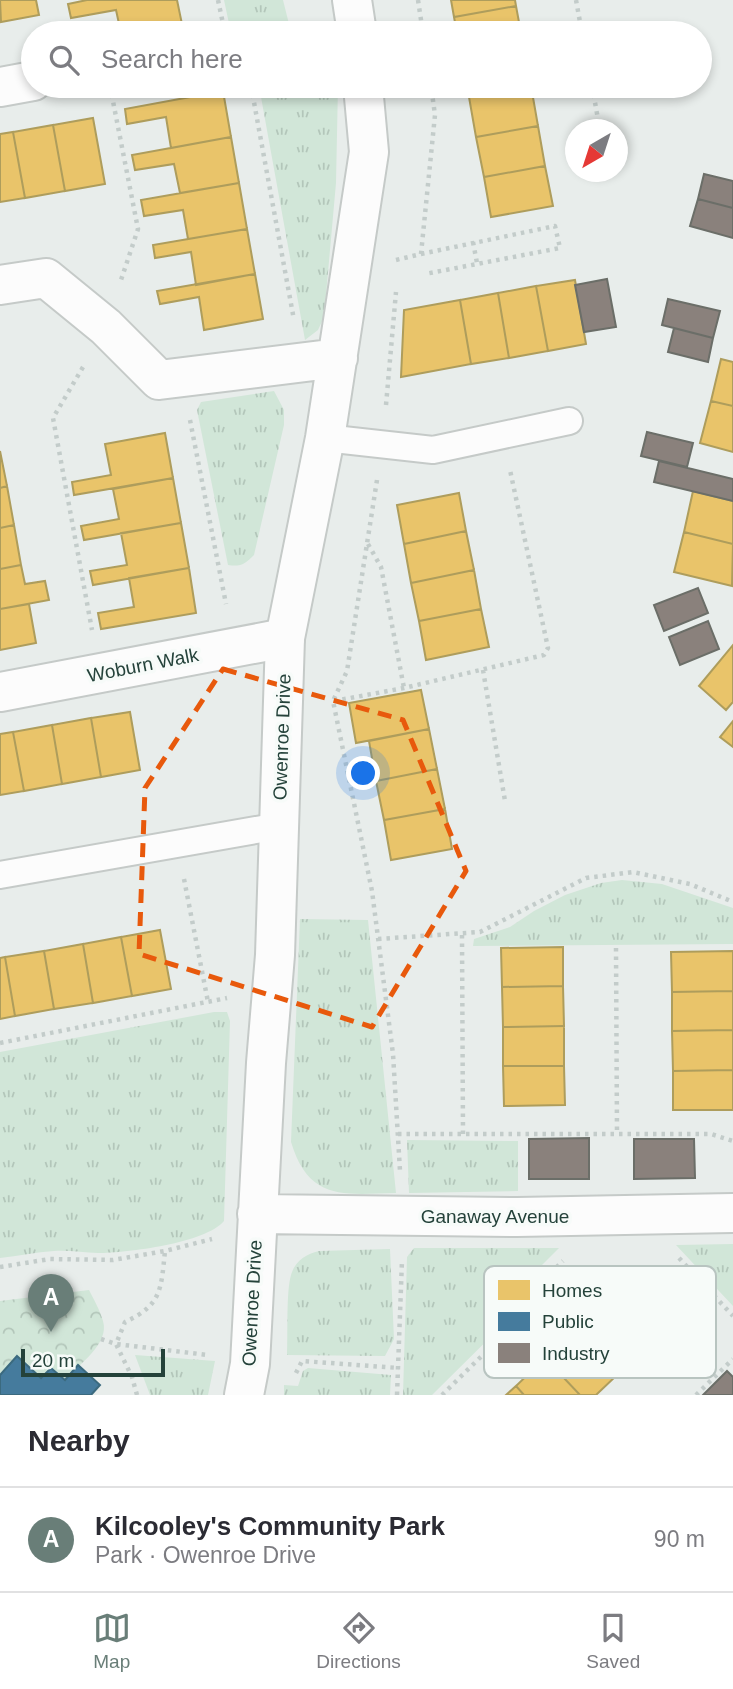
<!DOCTYPE html>
<meta charset="utf-8">
<style>
body{margin:0;font-family:Arial,sans-serif;background:#f2f2f3;color:#2b2b33}
.compass{position:absolute;left:565px;top:119px;width:63px;height:63px;border-radius:50%;background:#fff;box-shadow:0 4px 10px #0003;rotate:219deg}
.scale{position:absolute;left:21px;bottom:18px;width:144px;box-sizing:border-box;padding-left:7px;border:4px solid #24423a;border-top:0;font-size:19px;line-height:24px;white-space:nowrap;color:#24423a;-webkit-text-stroke:5px #f7fbf9;paint-order:stroke}
.you{position:absolute;left:364px;top:774px;width:24px;height:24px;margin:-18px;border:5px solid #fff;border-radius:50%;background:#1a73e8;box-shadow:0 0 0 10px #1a73e833}
.badge{display:grid;place-items:center;width:46px;height:46px;border-radius:50%;background:#697e78;color:#fff;font-size:23px;font-weight:700}
.pin{position:absolute;translate:-50% -58px;filter:drop-shadow(0 2px 4px #0008)}
.pin::after{content:'';position:absolute;top:37px;width:24px;height:21px;background:inherit;clip-path:polygon(0 0,100% 0,50% 100%)}
.list{margin:0;padding:0;list-style:none}
h2{display:flex;justify-content:space-between;align-items:center;height:91px;margin:0;padding:0 28px;font-size:30px}
h2 small{font-size:23px;font-weight:400;color:#7c7c81}
.list li{display:grid;grid-template-columns:46px 1fr auto;gap:21px;align-items:center;box-sizing:border-box;height:105px;padding:0 28px;border-top:2px solid #e1e1e2}
.list b{display:block;font-size:26px;white-space:nowrap}
.list p{margin:0;font-size:23px;white-space:nowrap;color:#7c7c81}
.list em{font-size:23px;font-style:normal;color:#7c7c81}
.icon{flex:none;width:38px;height:38px;fill:none;stroke:currentColor;stroke-width:2;stroke-linecap:round;stroke-linejoin:round}
.map{position:relative;flex:none;width:733px;height:1395px;overflow:hidden}
.search{position:absolute;background:#fff;box-shadow:0 4px 10px #0003;left:21px;right:21px;top:21px;height:77px;display:flex;align-items:center;gap:18px;box-sizing:border-box;padding:0 24px;border-radius:38px;color:#7c7c81;font-size:26px}
.sheet{height:196px;background:#fff}
nav{display:flex;justify-content:space-around;align-items:center;box-sizing:border-box;height:98px;border-top:2px solid #e1e1e2;background:#fff;font-size:19px;color:#7c7c81}
nav a{display:grid;justify-items:center;gap:4px}
nav .on{color:#697e78}
.map>svg:first-child{display:block}
.grass{fill:url(#grass-tufts)}
.park{fill:url(#park-crowns)}
.homes{fill:#e9c46a;stroke:#ae9d5c;stroke-width:2}
.public{fill:#457b9d;stroke:#3b6a7f;stroke-width:2}
.industry{fill:#8a817c;stroke:#6b6e68;stroke-width:2}
.lines{fill:none;stroke-linecap:round;stroke-linejoin:round}
.service-casing{stroke:#c5cac8;stroke-width:30}
.pedestrian-casing{stroke:#c5cac8;stroke-width:42}
.minor-casing{stroke:#c5cac8;stroke-width:42}
.path{stroke:#c3ccca;stroke-width:4.5;stroke-dasharray:3.5 5;stroke-linecap:butt}
.service{stroke:#fcfcfc;stroke-width:26}
.pedestrian{stroke:#fcfcfc;stroke-width:38}
.minor{stroke:#fcfcfc;stroke-width:38}
.marked{fill:none;stroke:#e8590c;stroke-width:5;stroke-dasharray:14 9;stroke-linejoin:round}
.labels{text-anchor:middle;dominant-baseline:central;stroke-width:7;stroke-linejoin:round;paint-order:stroke}
.street-label{font-size:19px;fill:#24423a;stroke:#f7fbf9}
.key{fill:#f7fbf9;stroke:#b8c4c0;stroke-width:2}
.key-label{font-size:19px;fill:#24423a}
</style>
<div class="map">
<svg width="733" height="1395" viewBox="0 0 733 1395">
<defs>
<pattern id="grass-tufts" width="24" height="20" patternUnits="userSpaceOnUse" patternTransform="scale(1.75)"><rect width="24" height="20" fill="#d1e6d8"/><path d="M3 7l-1-3M5 7V3M7 7l1-3M15 17l-1-3M17 17v-4M19 17l1-3" fill="none" stroke="#b3c6ba"/></pattern>
<pattern id="park-crowns" width="20" height="18" patternUnits="userSpaceOnUse" patternTransform="scale(1.75)"><rect width="20" height="18" fill="#d1e6d8"/><path d="M2 6a3 3 0 1 1 6 0M12 15a3 3 0 1 1 6 0" fill="none" stroke="#b3c6ba"/></pattern>
</defs>
<rect width="100%" height="100%" fill="#e8edeb"/>
<path class="grass" d="M224,0h59l7,28 -26,5h-33z
M259,86h79l-2,97 -12,134 -6,13 -13,10z
M274,391l10,19v15l-30,130c-9,9 -13,12 -26,10l-31,-155 4,-8z
M622,880l40,4 71,24v36l-260,2 1,-7 36,-12 24,-16 31,-16 36,-12z
M300,919l68,1 28,273c-51,1 -87,9 -105,-51z
M214,1012h13l3,9 -6,200c-18,22 -97,32 -126,32 -14,0 -29,-3 -44,-2 -18,1 -36,5 -54,7v-206z
M407,1140l111,1v50l-109,2z
M733,1244v62l-57,-61z
M414,1248h145l-26,26 10,11 -111,110h-29l4,-138z
M390,1249l4,90 -9,17 -98,-1c1,-20 -1,-63 4,-80 4,-14 15,-21 28,-24z
M135,1355l80,6 -7,34h-58z
M308,1368l83,7 -1,20h-106v-10l14,1 5,-15z"/>
<path class="park" d="M89,1290c5,10 11,20 14,31 7,23 -25,44 -38,59l-14,-12 -10,10 -24,-22 -17,19v-74z"/>
<path class="homes" d="M0,0h36l3,15 -38,7z
M87,0h90l6,29 -23,4h-39l-5,-23 -45,8 -3,-14z
M451,0h64l1,6 -62,11z
M516,6l5,27h-64l-3,-16z
M467,86h64l-62,11z
M531,86l7,40 -62,11 -7,-40z
M223,91l8,46 -60,11 -5,-31 -39,7 -2,-15z
M93,118l12,66 -40,7 -12,-66z
M53,125l12,66 -40,7 -12,-66z
M538,126l7,40 -61,11 -8,-40z
M13,132l12,66 -25,4v-68z
M231,137l8,46 -59,10 -6,-29 -39,6 -3,-15z
M545,166l8,40 -62,11 -7,-40z
M239,183l8,46 -59,10 -5,-29 -39,6 -3,-16z
M247,229l8,45 -59,11 -5,-33 -36,6 -2,-13z
M255,274l8,45 -59,11 -5,-33 -39,7 -3,-13z
M575,280l11,64 -38,7 -12,-65z
M536,286l12,65 -39,7 -11,-65z
M498,293l11,65 -38,6 -11,-64z
M460,300l11,64 -70,13 3,-67z
M721,359l12,3v44l-22,-5z
M711,401l22,5v46l-33,-9z
M165,433l8,45 -99,17 -2,-13 39,-7 -6,-31z
M0,451l7,35 -7,2z
M173,478l8,45 -97,17 -3,-14 38,-7 -6,-30z
M7,486l7,39 -14,3v-40z
M693,491l40,10v43l-49,-12z
M459,493l7,38 -62,13 -7,-39z
M181,523l8,45 -96,17 -3,-14 37,-6 -6,-32z
M14,525l7,40 -21,4v-41z
M466,531l8,39 -63,13 -7,-39z
M684,532l49,12 -1,42 -58,-14z
M21,565l4,19 20,-3 4,19 -49,9v-40z
M189,568l7,45 -95,16 -3,-16 36,-6 -5,-29z
M474,570l7,39 -62,12 -8,-38z
M29,604l7,39 -36,7v-41z
M481,609l8,38 -63,13 -7,-39z
M733,645v57l-7,8 -27,-24z
M421,690l8,39 -73,14 -7,-40z
M130,712l10,58 -39,7 -10,-59z
M91,718l10,59 -39,7 -10,-59z
M733,721v26l-13,-10z
M52,725l10,59 -38,7 -11,-59z
M429,729l8,40 -61,12 -7,-40z
M13,732l11,59 -24,4v-61z
M437,769l8,40 -61,11 -8,-39z
M445,809l7,40 -61,11 -7,-40z
M160,930l11,59 -39,7 -11,-59z
M121,937l11,59 -39,7 -10,-59z
M83,944l10,59 -39,6 -10,-58z
M563,947v39l-61,1 -1,-39z
M44,951l10,58 -39,7 -10,-59z
M733,951v40l-61,1 -1,-40z
M5,957l10,59 -15,3v-61z
M563,986l1,40 -61,1 -1,-40z
M733,991v39l-61,1v-39z
M564,1026v40h-61v-39z
M733,1030v40l-60,1 -1,-40z
M503,1066h61l1,39 -61,1z
M733,1070v40h-60v-39z
M573,1331l44,44 -21,20h-16l-35,-37z
M545,1358l35,37h-56l-8,-9z
M516,1386l8,9h-18z"/>
<path class="public" d="M17,1356l24,22 10,-10 14,12 13,-15 22,20 -9,10h-91v-20z"/>
<path class="industry" d="M704,174l29,7v27l-35,-9z
M698,199l35,9v30l-43,-12z
M607,279l9,48 -32,5 -9,-47z
M668,299l52,12 -7,27 -51,-13z
M674,328l39,10 -5,24 -40,-10z
M647,432l46,11 -6,24 -46,-11z
M659,461l74,18v22l-79,-19z
M698,588l10,25 -44,18 -10,-26z
M708,621l11,28 -39,16 -11,-28z
M589,1138v41h-60v-40z
M634,1139h60l1,39 -61,1z
M727,1371l6,6v18h-30z"/>
<g class="lines">
<defs>
<path id="service" d="M325,438l108,12 136,-29
M0,875l279,-49"/>
<path id="pedestrian" d="M0,87l33,-6
M0,692l285,-54"/>
<path id="minor" d="M352,0l5,33
M0,285l46,-7 60,49 53,53 179,-22
M257,1214l260,3 216,-4
M244,1395l6,-31 16,-301 9,-108 10,-317 40,-200 44,-286 -6,-66"/>
</defs>
<use href="#service" class="service-casing"/>
<use href="#pedestrian" class="pedestrian-casing"/>
<use href="#minor" class="minor-casing"/>
<path class="path" d="M218,0l7,33
M418,0l5,33
M576,0l6,33
M296,33l15,-2
M110,86l28,143 -18,54
M251,86l43,234
M592,86l8,44
M473,242l4,21
M421,254l134,-28 5,22 -135,26
M396,260l25,-6 14,-139 -4,-29
M83,367l-30,51 39,212
M386,405l10,-113
M190,420l36,184
M377,480l-30,191 -14,30 39,190 21,163 7,117
M368,544l13,23 23,121
M483,670l22,131
M334,701l70,-13 140,-33 4,-7 -38,-178
M184,879l24,123
M462,935l1,199
M378,939l102,-7 106,-54 47,-6 57,12 43,18
M616,948l1,186
M0,1043l227,-45
M398,1134h313l22,7
M679,1258l54,58
M0,1267l50,-8 63,1 52,-9 47,-12
M554,1285l-8,-8 17,-16
M101,1339l15,5 92,11
M296,1373l6,-12 97,7
M137,1395l-5,-18 -16,-33 9,-22c37,-17 36,-33 40,-71
M397,1395l5,-135
M442,1395l112,-110 22,-18
M696,1395l37,-36"/>
<use href="#service" class="service"/>
<use href="#pedestrian" class="pedestrian"/>
<use href="#minor" class="minor"/>
</g>
<path class="marked" d="M223,669l180,51 63,151 -94,156 -233,-73 6,-166z"/>
<g class="labels">
<g class="street-label">
<text transform="translate(143 665) rotate(-11)">Woburn Walk</text>
<text transform="translate(282 737) rotate(-88)">Owenroe Drive</text>
<text x="495" y="1216">Ganaway Avenue</text>
<text transform="translate(252 1303) rotate(-87)">Owenroe Drive</text>
</g>
</g>
<rect x="484" y="1266" width="232" height="112" rx="10" class="key"/>
<rect x="498" y="1280" width="32" height="20" fill="#e9c46a"/>
<rect x="498" y="1312" width="32" height="19" fill="#457b9d"/>
<rect x="498" y="1343" width="32" height="20" fill="#8a817c"/>
<g class="key-label">
<text x="542" y="1297">Homes</text>
<text x="542" y="1328">Public</text>
<text x="542" y="1360">Industry</text>
</g>
</svg>
<svg class="compass" viewBox="-18 -18 36 36"><path d="M0-13l5 13h-10z" fill="#e53935"/><path d="M0 13l5-13h-10z" fill="#7c7c81"/></svg>
<div class="scale">20 m</div>
<div class="you"></div>
<div class="pin badge" style="left:51px;top:1332px">A</div>
<div class="search"><svg class="icon" aria-label="search" viewBox="0 0 24 24"><circle cx="10" cy="10" r="6"/><path d="M15 15l6 6"/></svg>Search here</div>
</div>
<section class="sheet">
<h2>Nearby<small></small></h2>
<ul class="list">
<li><span class="badge">A</span><div><b>Kilcooley's Community Park</b><p>Park · Owenroe Drive</p></div><em>90 m</em></li>
</ul>
</section>
<nav>
<a class="on"><svg class="icon" aria-label="map" viewBox="0 0 24 24"><path d="M3 6l6-2 6 2 6-2v14l-6 2-6-2-6 2zM9 4v14M15 6v14"/></svg>Map</a>
<a><svg class="icon" aria-label="directions" viewBox="0 0 24 24"><path d="M12 3l9 9-9 9-9-9zM9 14v-3h6M13 9l2 2-2 2"/></svg>Directions</a>
<a><svg class="icon" aria-label="saved" viewBox="0 0 24 24"><path d="M7 4h10v16l-5-4-5 4z"/></svg>Saved</a>
</nav>
